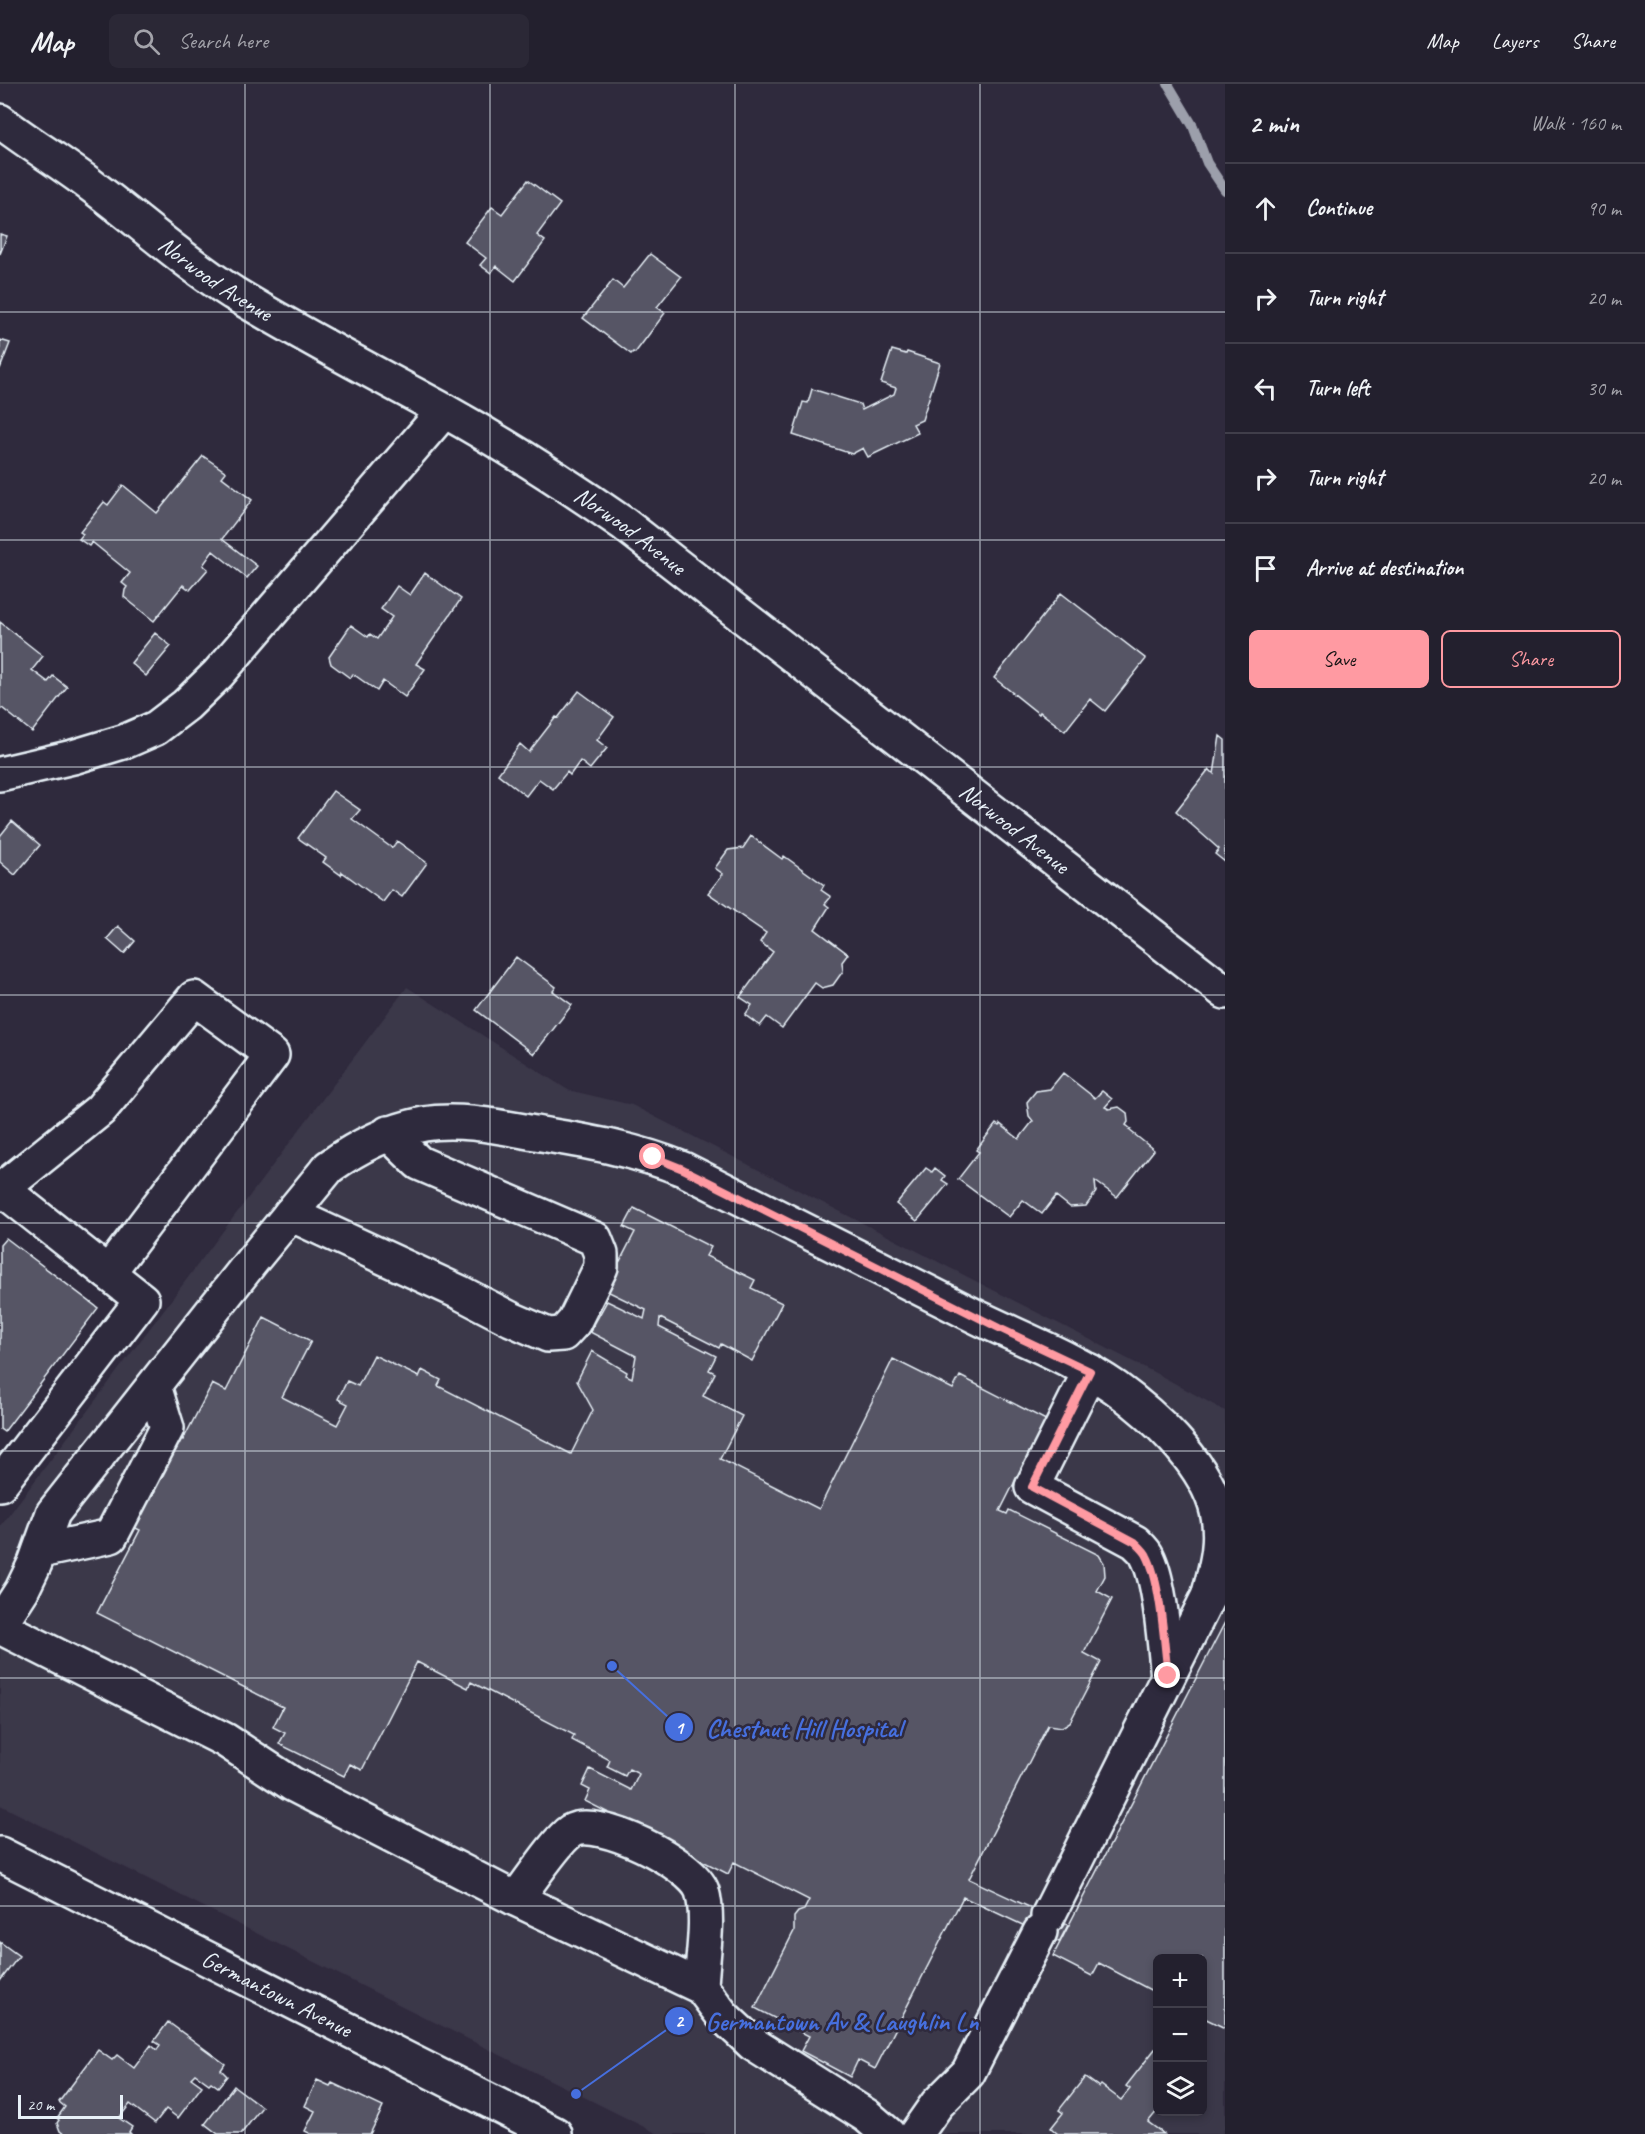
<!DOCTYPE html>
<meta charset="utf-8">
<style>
body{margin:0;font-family:Caveat,sans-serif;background:#2b2836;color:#f1f3f6}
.controls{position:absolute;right:18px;bottom:18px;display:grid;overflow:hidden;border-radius:9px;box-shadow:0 3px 9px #0003}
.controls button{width:54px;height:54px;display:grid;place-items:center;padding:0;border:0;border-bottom:2px solid #403e4a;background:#23202e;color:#f1f3f6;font:30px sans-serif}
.scale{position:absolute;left:18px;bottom:15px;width:105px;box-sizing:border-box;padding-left:6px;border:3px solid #e8f1f8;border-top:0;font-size:16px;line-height:21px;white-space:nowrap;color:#e8f1f8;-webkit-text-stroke:4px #2f2a3d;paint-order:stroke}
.stop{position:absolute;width:18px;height:18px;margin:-14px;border:4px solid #ff9aa2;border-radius:50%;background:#fff}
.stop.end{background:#ff9aa2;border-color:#fff;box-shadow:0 2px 6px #0008}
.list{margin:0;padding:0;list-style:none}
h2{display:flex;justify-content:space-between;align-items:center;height:78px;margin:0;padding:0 24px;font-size:26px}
h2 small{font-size:20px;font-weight:400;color:#a3a3aa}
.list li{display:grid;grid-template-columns:39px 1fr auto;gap:18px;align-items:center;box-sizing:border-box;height:90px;padding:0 24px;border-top:2px solid #403e4a}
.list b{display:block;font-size:22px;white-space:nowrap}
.list em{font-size:20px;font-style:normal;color:#a3a3aa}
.actions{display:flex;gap:12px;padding:18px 24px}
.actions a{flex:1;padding:14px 0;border:2px solid #ff9aa2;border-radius:9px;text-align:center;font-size:21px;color:#ff9aa2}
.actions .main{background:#ff9aa2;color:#111}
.icon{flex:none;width:33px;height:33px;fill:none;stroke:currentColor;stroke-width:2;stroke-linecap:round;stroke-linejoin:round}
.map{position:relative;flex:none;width:1225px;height:2050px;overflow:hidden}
header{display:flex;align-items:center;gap:36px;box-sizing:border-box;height:84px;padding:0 30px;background:#23202e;border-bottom:2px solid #403e4a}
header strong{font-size:28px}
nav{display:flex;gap:33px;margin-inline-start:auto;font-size:21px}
.search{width:420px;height:54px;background:#2b2836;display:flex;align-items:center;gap:15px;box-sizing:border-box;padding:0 21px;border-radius:9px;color:#a3a3aa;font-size:22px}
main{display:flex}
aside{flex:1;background:#23202e}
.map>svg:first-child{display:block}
.built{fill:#3b3749;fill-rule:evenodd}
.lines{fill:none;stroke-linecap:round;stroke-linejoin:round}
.stream{stroke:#9c9fab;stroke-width:10}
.building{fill:#575565;stroke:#e8f1f8;stroke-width:1.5}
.minor-casing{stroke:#e8f1f8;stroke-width:38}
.major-casing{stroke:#e8f1f8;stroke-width:38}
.minor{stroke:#2f2a3d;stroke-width:33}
.major{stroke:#2f2a3d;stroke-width:33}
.route{stroke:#ff9aa2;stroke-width:8}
.grid{fill:none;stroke:#e8f1f8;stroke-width:1.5;stroke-opacity:0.55}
.labels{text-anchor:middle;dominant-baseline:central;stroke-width:5;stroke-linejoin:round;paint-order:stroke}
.street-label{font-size:24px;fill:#e8f1f8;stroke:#2f2a3d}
.leader{fill:none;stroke:#466fde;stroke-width:2}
.callout-dot{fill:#466fde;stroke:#2f2a3d;stroke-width:2}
.mark-label{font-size:18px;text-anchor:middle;font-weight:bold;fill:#fff}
.callout-label{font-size:26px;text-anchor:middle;font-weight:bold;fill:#466fde;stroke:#2f2a3d;stroke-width:5;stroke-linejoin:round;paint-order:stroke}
</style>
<header>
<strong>Map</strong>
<div class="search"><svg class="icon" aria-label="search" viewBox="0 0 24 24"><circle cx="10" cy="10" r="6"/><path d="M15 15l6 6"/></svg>Search here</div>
<nav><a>Map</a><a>Layers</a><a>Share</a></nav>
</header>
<main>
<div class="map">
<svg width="1225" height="2050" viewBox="0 0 1225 2050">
<rect width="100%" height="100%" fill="#2f2a3d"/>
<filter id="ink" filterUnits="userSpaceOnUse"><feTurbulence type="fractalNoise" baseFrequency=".0167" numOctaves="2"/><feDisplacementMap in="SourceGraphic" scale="12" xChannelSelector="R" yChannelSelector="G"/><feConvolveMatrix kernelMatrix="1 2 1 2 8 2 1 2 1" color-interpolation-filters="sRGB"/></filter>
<g filter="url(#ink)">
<path class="built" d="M407,903l161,103 64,15 533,273 60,33v716l-3,7h-564l-658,-329v-278zM1158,1874h44v154h-44z"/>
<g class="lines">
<path class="stream" d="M1168,0l25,42 14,37 18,27"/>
</g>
<path class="building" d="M528,96l32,24 -23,31 8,6 -30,40 -19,-15 -5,7 -11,-8 6,-7 -21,-16 27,-35 10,7z
M0,150l7,2 -7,18z
M650,170l31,23 -24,30 8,6 -30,40 -2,-1 -2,2 -48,-36 30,-38 10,8z
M0,256l10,3 -10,26z
M892,266l14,4 1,-2 33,11 -18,57 -9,4 5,9 -50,24 -5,-9 -11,6 -59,-19 10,-33 5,1 4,-14 48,15 2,6 32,-16 2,-6 -15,-5z
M203,372l23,16 -4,5 30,23 -30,39 35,27 -10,12 -34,-27 -10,14 5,4 -18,21 -7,-5 -29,36 -30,-24 1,-7 2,-3 -5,-4 8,-10 -38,-31 -3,4 -10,-7 4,-5 -3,-2 24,-30 4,3 15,-20 34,28z
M425,489l36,26 -45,65 9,5 -20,28 -22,-16 -6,10 -24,-17 -3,4 -19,-14 -2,-7 22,-32 17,12 2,-3 7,5 15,-22 -11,-8 16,-23 13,9z
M1061,509l85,66 -41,52 -15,-12 -25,32 -25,-19 -1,2 -45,-36z
M0,538l43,34 -11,14 16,12 5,-6 14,11 -35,45 -30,-24 -2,2z
M155,549l16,13 -25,30 -15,-13z
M579,607l35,26 -17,23 10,8 -17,21 -10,-8 -10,14 -3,-3 -14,17 -14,-10 -13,17 -28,-22 22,-30 9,8 27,-35 2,1z
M1220,652l5,4v122l-10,-8 4,-5 -43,-38 33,-42 5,5z
M333,707l27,19 -8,9 40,29 5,-7 30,22 -25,34 -10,-7 -9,12 -41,-30 -1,3 -18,-13 3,-4 -28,-20z
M12,737l28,24 -25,30 -15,-13v-26z
M751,752l31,23 2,-3 40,29 -3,5 10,7 -6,7 4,3 -14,22 33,25 -6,8 1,9 -10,14 -11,3 -7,-5 -33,45 -15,-11 -7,9 -15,-11 7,-10 -12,-8 33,-45 -13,-10 6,-9 -58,-40 15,-19 -8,-6 13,-18 15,-2z
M118,842l17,15 -11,13 -17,-15z
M516,873l40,30 -3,4 19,14 -38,49 -58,-44z
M1063,989l32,25 7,-7 10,8 -7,8 4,2 10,-2 8,6 1,9 -2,3 5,4 -2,1 25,20 -37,47 -22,-16 1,11 -10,14 -16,1 -14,-11 -14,18 -19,-14 -14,17 -51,-38 21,-27 -3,-2 20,-26 3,2 1,-2 19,15 14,-18 -4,-5 -2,-14 9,-11 14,-2z
M926,1084l6,4 3,-4 10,8 -3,4 6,4 -31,37 -21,-17z
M634,1124l77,39 -5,9 49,24 -4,8 31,15 -30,58 -31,-17 -2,4 -59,-30 -1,9 57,29 -7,14 6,3 -12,23 39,20 -22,43 99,50 74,-150 60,30 7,-13 86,44 -46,91 7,3 2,-4 90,45 5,8 1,13 -8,15 15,8 -28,54 17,9 -31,60 -8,5 -14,-2 -79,154 99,46 -9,17 -96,-45 -88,172 -17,-9 -8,17 -49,-26 8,-15 -54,-28 39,-77v-14l4,-5 6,-2 5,-10 -75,-38 -6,12 -143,-73 5,-11 -8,-4 8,-17 41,21 8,-16 -10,-5 -4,7 -18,-9 3,-7 -38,-20 2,-5 -103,-53 -3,6 -51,-26 -55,108 -12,-6 -6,12 -65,-32 6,-11 -12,-6 10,-20 -186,-94 43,-83 -17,-8 46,-89 14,7 29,-56 14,7 38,-74 47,24 -29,56 55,28 11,-21 -10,-5 9,-18 11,5 16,-31 45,22 3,-7 19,10 -3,6 133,68 22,-44 -16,-29 15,-30 35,21 -1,3 6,3 4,-22 -46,-24 17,-31 37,18 2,-9 -41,-20 30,-58 -11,-5z
M6,1154l92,70 -94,124 -4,-3v-184z
M1225,1538v406l-23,-11v-59h-44v36l-59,-31 -7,13 -39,-20z
M0,1858l19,14 -19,25z
M168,1938l57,42 -4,6 6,6 -9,11 -7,-5 -2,2 -14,-10 -4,4 11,8 -24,32 -12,-9 -11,14 -25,-19 -11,14 13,9 -3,5 2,2h-67l-4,-3 -3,-8 2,-3 -2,-2 8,-11 -6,-5 39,-52 14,10 5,-5 17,13 17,-23 6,5 3,-5 -6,-4z
M1155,1965l3,1v60l-10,12 16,12h-106l-7,-6 12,-15 -4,-3 26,-33 14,10 2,-2 20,15 9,-11 -4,-3z
M317,1996l13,6 2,-3 51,24 -13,27h-59l-6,-3 10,-20 -10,-5z
M234,2002l28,21 -21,27h-23l-13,-10z"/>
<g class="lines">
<defs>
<g id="minor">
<path id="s1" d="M0,37c30,23 62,42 92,65 48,36 91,75 141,107 69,42 140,79 210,117 63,35 122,73 181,114l601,468"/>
<path d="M0,690l73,-17 53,-16 30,-13 30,-23 32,-31 226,-263"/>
<path d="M2,1105l98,-79 94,-112 78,57 -164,218"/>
<path d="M0,1108l2,-3 140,111 -142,184"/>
<path d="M290,1130l169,78 52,27 37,16 15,-1 11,-12 27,-55v-13l-6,-15 -176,-76 -31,-30"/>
<path d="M1090,1287l-58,116 103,55c4,4 10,9 12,14 14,27 17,88 21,120"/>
<path d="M40,1467l71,-15 56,-108 -13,-42"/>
<path d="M0,1540l22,-34 13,-27 18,-50 198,-251 78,-95c29,-21 60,-36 95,-43 33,-6 72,2 105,8 53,9 103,16 154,37 97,49 195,98 292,147 47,23 98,42 141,72 37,27 84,70 99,116 10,32 2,61 -7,93l-160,319"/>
<path d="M0,1543l225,113 67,44 224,115 185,88 22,29 30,28 114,72 21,18"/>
<path d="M516,1815c12,-15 41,-59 55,-68 26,-16 122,33 131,60 8,28 0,67 -1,96"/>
<path d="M916,2050l21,-30 31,-31 72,-141"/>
</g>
<g id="major">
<path id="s2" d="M0,1770l555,280"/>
</g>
</defs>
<use href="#minor" class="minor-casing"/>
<use href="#major" class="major-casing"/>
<use href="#minor" class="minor"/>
<use href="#major" class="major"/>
</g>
</g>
<g class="lines" filter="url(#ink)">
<path class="route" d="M653,1073l30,12 316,159 91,43 -58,116 103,55c4,4 10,9 12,14 14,27 17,88 21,120"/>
</g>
<path class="grid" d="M245,0v2050M490,0v2050M735,0v2050M980,0v2050M0,228h1225M0,456h1225M0,683h1225M0,911h1225M0,1139h1225M0,1367h1225M0,1594h1225M0,1822h1225"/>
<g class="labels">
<g class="street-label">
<text stroke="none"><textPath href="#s1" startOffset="267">Norwood Avenue</textPath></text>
<text stroke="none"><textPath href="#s1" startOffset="753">Norwood Avenue</textPath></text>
<text stroke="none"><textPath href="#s1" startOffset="1239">Norwood Avenue</textPath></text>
<text stroke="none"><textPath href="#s2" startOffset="310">Germantown Avenue</textPath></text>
</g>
</g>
<path class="leader" d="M612 1582L679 1643M576 2010L679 1937"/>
<g class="callout-dot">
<circle cx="612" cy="1582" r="6"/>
<circle cx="576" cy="2010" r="6"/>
<circle cx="679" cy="1643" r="15"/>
<circle cx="679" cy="1937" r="15"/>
</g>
<g class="mark-label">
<text x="679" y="1650">1</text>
<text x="679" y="1943">2</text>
</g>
<g class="callout-label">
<text x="804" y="1653">Chestnut Hill Hospital</text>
<text x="842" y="1946">Germantown Av &amp; Laughlin Ln</text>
</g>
</svg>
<div class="controls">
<button>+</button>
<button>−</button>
<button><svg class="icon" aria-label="layers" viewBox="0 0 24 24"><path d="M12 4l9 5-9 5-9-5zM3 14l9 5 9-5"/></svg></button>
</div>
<div class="scale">20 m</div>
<div class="stop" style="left:653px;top:1073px"></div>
<div class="stop end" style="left:1168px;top:1592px"></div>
</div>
<aside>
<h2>2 min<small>Walk · 160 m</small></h2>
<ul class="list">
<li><svg class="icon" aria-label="ahead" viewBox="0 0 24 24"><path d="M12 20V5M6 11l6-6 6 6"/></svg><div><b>Continue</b></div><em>90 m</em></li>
<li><svg class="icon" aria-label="right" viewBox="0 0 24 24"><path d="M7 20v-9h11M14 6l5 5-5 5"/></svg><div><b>Turn right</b></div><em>20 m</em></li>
<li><svg class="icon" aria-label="left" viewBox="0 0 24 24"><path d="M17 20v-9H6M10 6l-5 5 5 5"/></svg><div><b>Turn left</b></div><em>30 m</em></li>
<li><svg class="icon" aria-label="right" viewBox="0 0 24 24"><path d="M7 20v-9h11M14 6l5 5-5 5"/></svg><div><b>Turn right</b></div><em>20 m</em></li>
<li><svg class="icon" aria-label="arrive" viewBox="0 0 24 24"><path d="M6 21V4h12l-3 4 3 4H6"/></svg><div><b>Arrive at destination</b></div></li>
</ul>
<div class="actions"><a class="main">Save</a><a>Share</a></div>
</aside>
</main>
